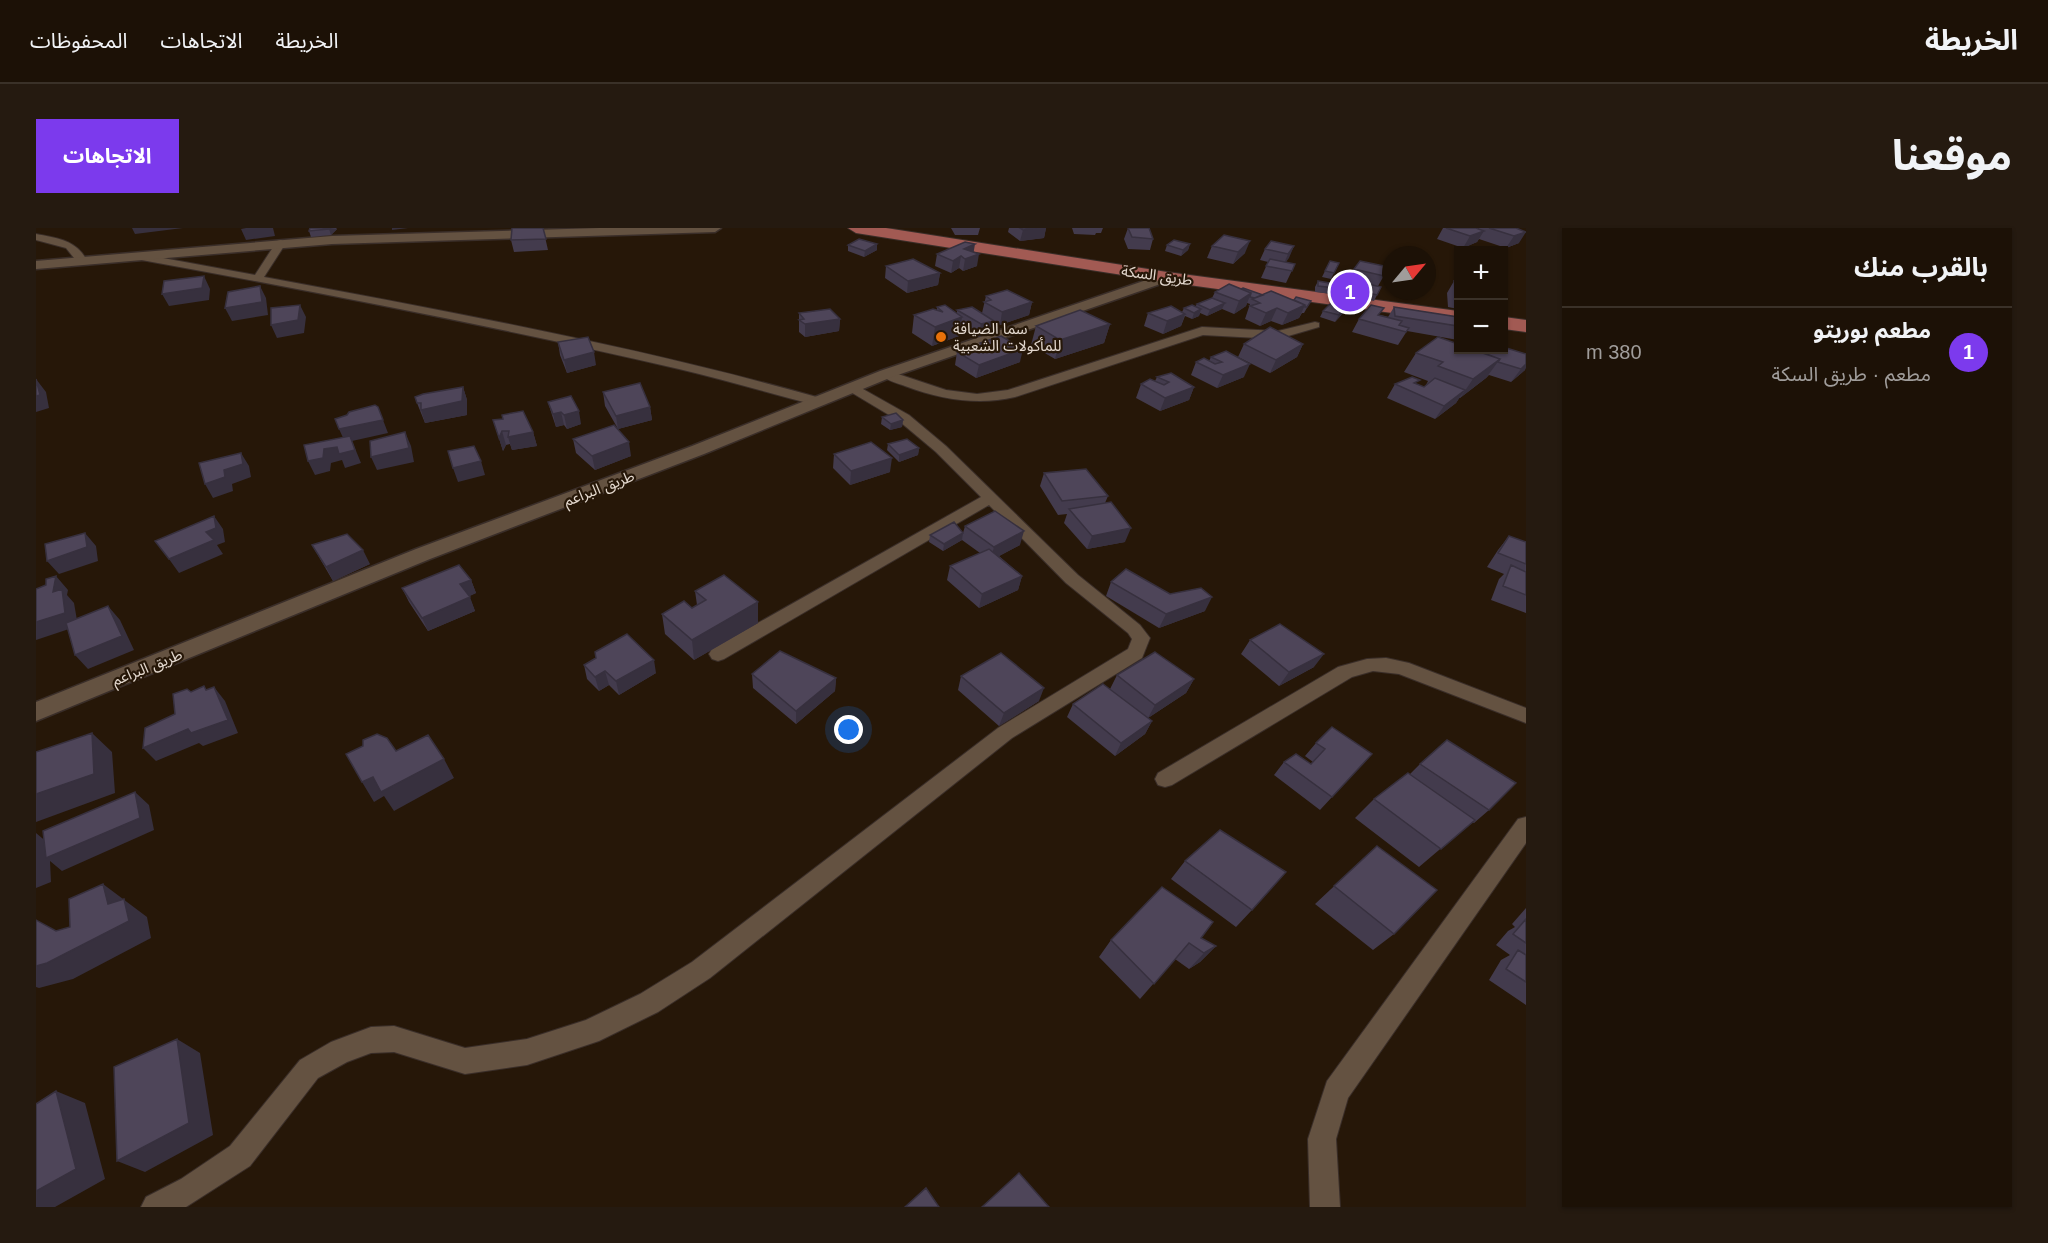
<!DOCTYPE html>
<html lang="ar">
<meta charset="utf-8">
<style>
body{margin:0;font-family:Arial,"Noto Sans Arabic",sans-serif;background:#251a10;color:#f1f3f6;direction:rtl}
.controls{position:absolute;right:18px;top:18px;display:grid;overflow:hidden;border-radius:0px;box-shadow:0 2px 4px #0004}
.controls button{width:54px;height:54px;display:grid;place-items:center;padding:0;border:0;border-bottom:2px solid #3a3128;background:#1c1106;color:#f1f3f6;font:30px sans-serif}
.compass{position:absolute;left:1346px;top:18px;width:54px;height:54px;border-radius:50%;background:#1c1106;box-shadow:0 2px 4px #0004;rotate:61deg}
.you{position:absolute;left:813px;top:502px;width:21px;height:21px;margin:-15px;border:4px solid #fff;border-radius:50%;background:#1a73e8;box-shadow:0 0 0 9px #1a73e833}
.badge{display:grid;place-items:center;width:39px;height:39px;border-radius:50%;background:#7c3aed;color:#fff;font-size:20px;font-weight:700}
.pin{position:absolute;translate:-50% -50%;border:3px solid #fff;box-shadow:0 2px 6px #0006}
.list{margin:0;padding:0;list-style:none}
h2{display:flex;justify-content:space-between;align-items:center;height:78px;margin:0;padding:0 24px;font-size:26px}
h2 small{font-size:20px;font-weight:400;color:#a09d9b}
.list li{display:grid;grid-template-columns:39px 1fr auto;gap:18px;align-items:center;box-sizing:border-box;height:84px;padding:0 24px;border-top:2px solid #3a3128}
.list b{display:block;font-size:22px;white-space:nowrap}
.list p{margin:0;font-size:20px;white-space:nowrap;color:#a09d9b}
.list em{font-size:20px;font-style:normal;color:#a09d9b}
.map{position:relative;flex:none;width:1490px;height:979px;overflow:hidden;direction:ltr;border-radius:0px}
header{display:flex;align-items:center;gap:36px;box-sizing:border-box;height:84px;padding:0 30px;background:#1c1106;border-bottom:2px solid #3a3128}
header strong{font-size:28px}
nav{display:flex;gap:33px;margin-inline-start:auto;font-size:21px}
.intro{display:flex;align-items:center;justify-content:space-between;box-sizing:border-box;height:144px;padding:0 36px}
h1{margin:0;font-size:42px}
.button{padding:15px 27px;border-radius:0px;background:#7c3aed;color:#fff;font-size:21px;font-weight:700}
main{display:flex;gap:36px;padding:0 36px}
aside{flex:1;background:#1c1106;border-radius:0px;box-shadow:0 2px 4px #0004}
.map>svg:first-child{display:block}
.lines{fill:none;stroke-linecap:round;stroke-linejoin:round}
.minor-casing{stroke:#3a2e29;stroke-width:2}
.tertiary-casing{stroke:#3a2e29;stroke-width:3}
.primary-casing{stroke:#3a2e29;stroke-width:2}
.minor{fill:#645241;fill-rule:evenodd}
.tertiary{fill:#645241;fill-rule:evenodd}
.primary{fill:#a25a53;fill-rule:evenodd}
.wall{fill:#433b4d}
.shaded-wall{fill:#37303e}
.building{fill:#4e4559;stroke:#37303e;stroke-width:1.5}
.food-dot{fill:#e8710a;stroke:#261708;stroke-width:2}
.labels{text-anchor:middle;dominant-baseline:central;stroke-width:4.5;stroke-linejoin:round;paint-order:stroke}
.far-street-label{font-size:15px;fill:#e4d9cf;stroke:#261708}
.far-poi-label{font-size:15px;fill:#e4d9cf;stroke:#261708;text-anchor:start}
</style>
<header>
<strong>الخريطة</strong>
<nav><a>الخريطة</a><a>الاتجاهات</a><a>المحفوظات</a></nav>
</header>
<div class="intro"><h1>موقعنا</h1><a class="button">الاتجاهات</a></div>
<main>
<aside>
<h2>بالقرب منك<small></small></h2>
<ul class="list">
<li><span class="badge">1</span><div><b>مطعم بوريتو</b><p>مطعم · طريق السكة</p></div><em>380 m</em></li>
</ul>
</aside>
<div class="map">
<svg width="1490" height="979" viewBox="0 0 1490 979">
<rect width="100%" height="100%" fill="#261708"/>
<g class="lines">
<defs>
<path id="minor" d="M0,6c21,4 41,6 51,27l-9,2 -12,-15 -30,-8z
M245,12l5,3 -22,34c188,35 376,70 560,122l2,3 -7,4c-47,-12 -93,-26 -140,-37 -180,-42 -362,-77 -543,-110l-5,-3 5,-3 119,22 22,-34z
M1279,94l4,1v4l-41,12 -75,-4 -188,62c-38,9 -75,2 -110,-11 -9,-3 -19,-6 -25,-12l6,-4 60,20 31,4 31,-4 194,-63 76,4z
M818,156l55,31 37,31 132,129 62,50 10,13 -8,20 -130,80 -302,240 -52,34 -59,29 -72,24 -62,9 -71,-22 -23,1 -24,9 -29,16 -68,88 -64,41h-45l5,-10 35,-18 49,-33 70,-86 31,-18 40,-15 23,-1 71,22 62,-9 59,-19 54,-26 52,-32 306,-234 130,-79 4,-10 -4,-6 -62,-50 -77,-78 -265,154 -6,2 -6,-2 -3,-5 3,-5 269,-152 -45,-45 -37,-31 -50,-30 -1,-3 1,-3z
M1350,430l23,5 117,45v15l-127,-49 -26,-3 -21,6 -180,108 -7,2 -7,-2 -3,-6 3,-6 180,-106 29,-8z
M1490,589v26l-178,255 -12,41 4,68h-30l-2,-68 19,-58 191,-262z"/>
<path id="tertiary" d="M563,0h122l-6,4 -383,12 -296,25v-8l296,-25z
M1131,45l5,1 2,3 -2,3 -280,97 -188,77 -274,105 -394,162v-19l380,-153 276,-103 188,-75z"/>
<path id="primary" d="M812,0h38l281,44 291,39v11l-291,-40 -311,-49z
M1468,89l22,3v12l-22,-3z"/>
</defs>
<use href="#minor" class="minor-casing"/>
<use href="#tertiary" class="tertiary-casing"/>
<use href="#primary" class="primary-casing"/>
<use href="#minor" class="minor"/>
<use href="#tertiary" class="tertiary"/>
<use href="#primary" class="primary"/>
</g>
<path class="wall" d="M274,0h26l1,1 -6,6 -20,2 -2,-6z
M507,0l5,22 -34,2 -3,-12z
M915,0h29l-2,7h-23z
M973,0h37l-2,10 -24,3 -12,-9z
M1036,0h31l-2,5h-5l-1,2 -21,-1z
M1092,0l25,11 -3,11 -22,-1 -4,-10z
M1407,0h33l3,1v-1h37l3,15 -13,5 -27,-9 -2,3 -14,6 -26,-9z
M841,16v6l-13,7 -16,-6v-6z
M1154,16l-2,6 -7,6 -16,-5 2,-6z
M1176,18l33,7 -12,11 -26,-6z
M1258,18l-8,16 9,2 -9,19 -25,-5 7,-16 -8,-2 5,-11z
M938,24l3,14 -14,5 -4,-3 -8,5 -16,-7 2,-12z
M1294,33l9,2 -8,16 -9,-2z
M1422,35v7l-4,-1z
M850,38l54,7 -2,12 -31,8 -22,-15z
M1353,39l-11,19 3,1 -7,14 -17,-4 6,-12 -15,-4 6,-12z
M1282,53l17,7 -3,6 -17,-2v-5z
M1418,53l4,1v27l-10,-2 -1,-14z
M1205,61l22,6 31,5 17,1 -7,12h-2l-3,5 -17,7 -11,-4 -11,5 -15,-7 5,-15 -3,-1 -1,3 -12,8 -12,-5 -15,7 -7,-3 -1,3 -7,3 -7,-3 -4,10 -18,8 -19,-8 4,-13 34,-1 2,-4 11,-1 2,-3 15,-6 3,-6z
M950,68l46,6 -3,13 -29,10 -6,-4 -3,12 -13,4 -18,-11 -1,10 -27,10 -20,-13 2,-18 23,-5v-3l20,7v-4l25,3z
M1358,79l64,10v23l-51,-9 -9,14 -46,-13 7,-13 21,-4 8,2z
M1287,83l21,1 -9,10 -15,-5z
M763,85l41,6 -1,12 -34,6 -6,-5z
M1074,96l-6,19 -49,16 -24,-14 5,-19z
M1402,109l87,33 -14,12 -22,-7 -3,3 -26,20h-1l-3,5 -21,16 -48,-21 8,-14h22l7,3 2,-2 2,-4 -24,-9 12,-19z
M522,114l38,23 -29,8 -7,-18z
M944,115l40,19 -44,16 -21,-13 2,-13 21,-2z
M1208,116h59l-6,13 -27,16 -32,-16z
M1190,123l18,26 -27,11 -26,-13 5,-13 13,-1 2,-4z
M1121,149l37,10 -5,13 -29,11 -24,-13 5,-14 14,-3z
M427,159l4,13v15l-42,8 -8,-20z
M567,164l47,15 2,13 -34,9 -13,-23z
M512,174l33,22 -14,5 -3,-4 -8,2 -4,-12z
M846,189l21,3 -1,7 -12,3 -9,-6z
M457,192l40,12 4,14 -25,4 -2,-6 -4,1 -3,6z
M537,211l58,17 -36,14 -19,-17z
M852,216l31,4 -1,7 -19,7 -12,-12z
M798,226l56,18 -40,13 -17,-17z
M1008,245l64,23 -3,7 20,39 -38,7 -23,-26 3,-9 -9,1 -18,-29z
M929,298l55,19 -21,11 23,20 -4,14 -39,18 -32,-28 3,-14 30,-13 -18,-13 -19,11 -14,-9 1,-7 33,-2z
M1473,308l17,6v71l-35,-13 8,-21 5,-5 -17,-7 11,-17z
M276,317l58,19 -37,17z
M435,352l5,13 -7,3 6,15 -47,20 -19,-29 -7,-14z
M1075,354l59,12 35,17 -46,17 -53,-32z
M659,363l63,32 -64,37 -29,-26 -3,-20 30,-6 5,-3z
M1214,412l64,27 -35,19 -38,-32z
M548,437l72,8 -37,22 -10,-10 -10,6 -12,-12z
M716,446l84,4 -1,13 -39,33 -43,-36z
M1081,447l77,4 -8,14 -38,25 4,3 -7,13 -30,22 -48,-39 6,-13 37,-15z
M925,448l78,25 -40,25 -41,-36z
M1280,515l56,11 -52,56 -46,-35 10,-13 27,2 2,-2 -8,-6z
M1384,536l69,46 -15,13 -2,-1 -53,45 -64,-49 19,-19 36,-25z
M1341,618l17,88 -21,16 -58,-46z
M1149,633l67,49 -16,17 -65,-48z
M1490,680v97l-37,-25 12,-20 9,-5 -14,-10 12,-14 7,-4 -3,-3z
M1165,710l15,8 -16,16 -11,7 -14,-10 -35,40 -41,-42 12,-17z"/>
<path class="shaded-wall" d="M96,0h51l-48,6z
M210,0h27l2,8 -29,4 -5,-11z
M294,0l7,1 -6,6 -2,-6z
M356,0h16l-16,2z
M1000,0h10l-2,10 -24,3 3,-11z
M1448,3l-7,11 -14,6 7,-12z
M1490,4l-7,11 -13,5 8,-12z
M1214,13l-5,12 -12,11 5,-12z
M841,16v6l-13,7 1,-6z
M939,16l-2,12 6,-2 -2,12 -14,5 2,-12 -1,-10z
M1154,16l-2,6 -7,6 2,-6z
M1258,18l-5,12 -6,8 5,-12z
M925,28l-2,12 -8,5 2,-12z
M904,45l-2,12 -31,8 1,-12z
M168,48l6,13 -1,11 -40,6 -7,-12z
M224,58l6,12 2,17 -36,6 -7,-13z
M1215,65l-5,13 -12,8 5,-13z
M996,74l-3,13 -29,10 2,-13z
M1189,75l-3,6 -15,7 3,-6z
M264,77l6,12 -2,16 -27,5 -6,-13z
M1269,77l-6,13 -17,7 6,-12z
M1311,78l-3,6 -9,10 4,-7z
M1241,80l-6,13 -11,5 6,-13z
M1165,81l-2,7 -7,3 2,-6z
M1149,86l-4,12 -18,8 4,-13z
M926,89l-3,19 -27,10 3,-19z
M804,91l-1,12 -34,6v-13z
M958,93l-3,12 -13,4 3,-13z
M1074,96l-6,19 -49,16 5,-19z
M1267,116l-6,13 -27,16 6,-13z
M987,121l-3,13 -44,16 3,-13z
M558,124l2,13 -29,8 -3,-13z
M1464,131l-14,19 -26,20 13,-19z
M1214,136l-6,13 -27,11 6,-13z
M1490,136v4l-1,2 -14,12 10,-13z
M0,151l10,13 3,16 -13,4z
M427,159l4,13v15l-42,8 -4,-13z
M1158,159l-5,13 -29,11 5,-13z
M1429,162l-9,13 -21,16 9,-13z
M342,179l10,26 -36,8 9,22 -16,5 -3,-8 -11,3 -1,8 -15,4 -7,-14 16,-12 21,-7 -6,-13z
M614,179l2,13 -34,9 -2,-13z
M543,183l2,13 -14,5 -3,-14z
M525,184l3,13 -8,2 -3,-13z
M867,192l-1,7 -12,3 1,-6z
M466,203l4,14 -3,6 -4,-13z
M369,204l6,14 3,16 -37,8 -6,-13z
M497,204l4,14 -25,4 -4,-13z
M593,214l2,14 -36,14 -3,-14z
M883,220l-1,7 -19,7v-7z
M205,225l8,13 2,11 -19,7 1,7 -20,7 -8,-14 19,-14z
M856,230l-2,14 -40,13 1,-14z
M445,233l4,14 -27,7 -5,-14z
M178,288l9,13 2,13 -8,3 6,9 -44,19 -10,-14 37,-27z
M1095,300l-6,14 -38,7 5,-13z
M988,303l-4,14 -30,16 4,-14z
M49,305l11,13 2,15 -39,13 -12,-13z
M927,305l-1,7 -19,11 1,-7z
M327,322l7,14 -37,17 -7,-14z
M20,348l12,14 -1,5 7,8 4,23 -42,14v-18l17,-30z
M986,348l-4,14 -39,18 3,-14z
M435,352l5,13 -10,5 -6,-14z
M434,369l5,14 -47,20 -6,-13z
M1176,369l-7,14 -46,17 7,-14z
M722,374v21l-64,37 -2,-20z
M72,378l12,14 14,30 -46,19 -13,-14z
M1288,426l-10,13 -35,19 10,-14z
M618,432l2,13 -37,22 -3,-14z
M569,443l4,14 -10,6 -4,-14z
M800,450l-1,13 -39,33v-13z
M1158,451l-8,14 -38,25 7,-13z
M178,459l11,14 13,32 -35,13 -4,-3 -43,18 -13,-13 45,-19z
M1008,460l-5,13 -40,25 5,-13z
M1116,493l-7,13 -30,22 6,-13z
M56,505l20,19 3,41 -79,29v-28z
M408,531l10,19 -60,33 -10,-15 -10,6 -12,-20 11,-5z
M99,564l14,13 5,25 -92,41 -12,-10 1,21 -15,6v-55l12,10z
M67,656l44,33 4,21 -78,41 -34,9 -3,-1v-21l72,-62z
M1180,718l-16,16 -11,7 15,-16z
M141,811l23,14 13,82 -68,37 -28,-11z
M20,863l29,12 20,76 -50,28h-19v-16z"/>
<path class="building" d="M274,0h20l-1,1 -20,2z
M476,0h31l3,11 -35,1z
M984,0h16l-13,2z
M1092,0h21l4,11 -21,-2z
M1410,0h30l8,3 -14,5z
M1453,0h27l10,4 -12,4z
M1188,7l26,6 -12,11 -26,-6z
M823,11l18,5 -12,7 -17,-6z
M1138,12l16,4 -7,6 -16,-5z
M1235,13l23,5 -6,8 -23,-5z
M929,14l10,2 -11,5 15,5 -14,5 -4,-3 -8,5 -16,-7z
M877,31l27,14 -32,8 -22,-15z
M1234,31l25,5 -3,7 -26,-5z
M1294,33l9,2 -5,10 -9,-2z
M1324,33l29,6 -5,9 -30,-7z
M168,48l-2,12 -40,6 2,-13z
M1282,53l17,3v4l-17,-2z
M1418,53l4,1v13l-2,-1z
M1328,55l17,4 -4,8 -17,-4z
M1193,56l22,9 -12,8 -24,-9z
M224,58l2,16 -37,6 3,-16z
M1207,60l20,7 -8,3 -5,-1 1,-4 -10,-4z
M971,62l25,12 -30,10 -18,-10 7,-2 -5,-4z
M1235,63l34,14 -17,8 -11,-5 -11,5 -16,-7 10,-3 -8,-4z
M1260,69l15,4 -4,6h-2v-2l-11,-5z
M1176,70l13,5 -15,7 -13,-6z
M1296,74l15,4 -8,9 -16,-4z
M264,77l-2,15 -27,5v-17z
M909,77l17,12 -27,10 -21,-12 19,-6 10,3 -6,-5z
M1156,77l9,4 -7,4 -10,-5z
M1335,77l13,3 -6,7 24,6 -3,4 10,3 -3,4 -47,-13z
M1135,78l14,8 -18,7 -19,-8z
M936,79l22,14 -13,3 -24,-14z
M1358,79l64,10v9l-63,-10z
M794,81l10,10 -35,5 -6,-4 5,-1 -5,-6z
M1044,82l30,14 -50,16 -24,-14z
M1234,99l33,17 -27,16 -32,-16z
M965,108l22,13 -44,16 -22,-13 17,-5 9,6 7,-3 -10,-7z
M552,109l6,15 -30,8 -6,-18z
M1402,109l20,7v6h16l26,9 -27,20 -35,-13 5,-4 -27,-9z
M1467,119l23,7v10l-5,5 -23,-7 2,-3 -24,-9h27z
M1190,123l24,13 -27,11 -27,-13 8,-4 11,6 7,-2 -11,-5z
M1135,145l23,14 -29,11 -24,-14 9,-5 14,6 5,-3 -12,-5z
M1376,149l8,3 -6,3 10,4 11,-9 30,12 -21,16 -49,-22z
M0,151l4,16 -4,1z
M604,155l10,24 -34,9 -13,-24z
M427,159l-1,14 -41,9v-7h-4l-2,-6 8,-3z
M535,168l8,15 -15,4 -3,-3 -8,2 -5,-12z
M339,177l3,2 5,13 -44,9 -4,-10 12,-4 2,-3z
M487,183l10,21 -25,5 1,-6h-7l-3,7 -6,-18 10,-1 -1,-4z
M860,185l7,7 -12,4 -9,-7z
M578,197l15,17 -37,14 -19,-17z
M369,204l4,16 -38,9 -1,-16z
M314,208l5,14 -16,4 -2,-7 -13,2 -1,9 -15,3 -4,-16z
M871,211l12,9 -20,7 -11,-11z
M835,214l21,16 -41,13 -17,-17z
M438,218l7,15 -28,7 -5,-17z
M205,225l2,11 -19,6 1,7 -20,7 -6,-21z
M1050,241l22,27 -46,5 -18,-28z
M1075,274l20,26 -39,8 -23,-27z
M959,283l29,20 -30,16 -29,-21z
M178,288l2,12 -10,4 8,8 -45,19 -14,-18z
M918,294l9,11 -19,11 -14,-9z
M49,305l2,14 -40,14 -2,-17z
M311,306l16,16 -37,17 -14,-22z
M1473,308l17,6v22l-28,-11z
M953,321l33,27 -40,18 -32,-28z
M423,337l12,15 -11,4 10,13 -48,21 -20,-30z
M1475,337l15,7v23l-23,-9z
M1090,341l44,25 31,-6 11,9 -46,17 -55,-32z
M688,347l34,27 -66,38 -30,-26 22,-13 8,7 14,-8 -11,-9z
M20,348l-3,16 9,-3 3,24 -29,9v-33l10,-4v-6z
M72,378l14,30 -47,19 -9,-32z
M1244,396l44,30 -35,18 -39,-32z
M591,406l27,26 -38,21 -11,-10 -10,6 -11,-12 12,-7 -1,-6z
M744,423l56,27 -40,33 -44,-37z
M1119,424l39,27 -39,26 -38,-30z
M965,425l43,35 -40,25 -43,-37z
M1067,456l49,37 -31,22 -48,-39z
M168,458l2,4 8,-3 14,33 -37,13 -3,-4 -45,19 2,-20 30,-14 -2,-20 14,-5 4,3z
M1296,499l40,27 -40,43 -48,-35 12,-8 15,10 14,-15 -9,-6z
M56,505l2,41 -58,20v-42z
M341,506l10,4 9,13 32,-16 16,24 -63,33 -8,-15 -11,5 -16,-28 17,-8v-6z
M1411,512l69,43 -27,27 -69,-46z
M1372,545l67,47 -34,29 -67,-50z
M99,564l5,26 -94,40 -3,-27z
M1184,602l66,42 -34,38 -67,-49z
M1341,618l60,44 -43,44 -60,-48z
M67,656l5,20 16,-5 5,22 -82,42 -11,3v-46l20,11 14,-4 -1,-28z
M1126,659l51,35 -12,16 15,8 -12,7 -15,-10 -35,41 -43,-44z
M1490,691v24l-13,-9z
M1482,722l8,5v27l-20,-13z
M141,811l12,84 -72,38 -3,-94z
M20,863l20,78 -40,22v-87z
M983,945l30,34h-67z
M890,960l13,19h-34z"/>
<circle class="food-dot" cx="905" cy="109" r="6"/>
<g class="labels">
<g class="far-street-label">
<text transform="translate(1121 47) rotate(8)">طريق السكة</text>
<text transform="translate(563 260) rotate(-21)">طريق البراعم</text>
<text transform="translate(111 439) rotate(-22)">طريق البراعم</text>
</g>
<g class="far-poi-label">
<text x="917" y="100">سما الضيافة<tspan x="917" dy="17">للمأكولات الشعبية</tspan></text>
</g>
</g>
</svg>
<div class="controls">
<button>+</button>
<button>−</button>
</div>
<svg class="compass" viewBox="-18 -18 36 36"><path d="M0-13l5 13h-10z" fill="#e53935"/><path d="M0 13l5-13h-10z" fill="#a09d9b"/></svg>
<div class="you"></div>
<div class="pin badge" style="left:1314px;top:64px">1</div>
</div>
</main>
